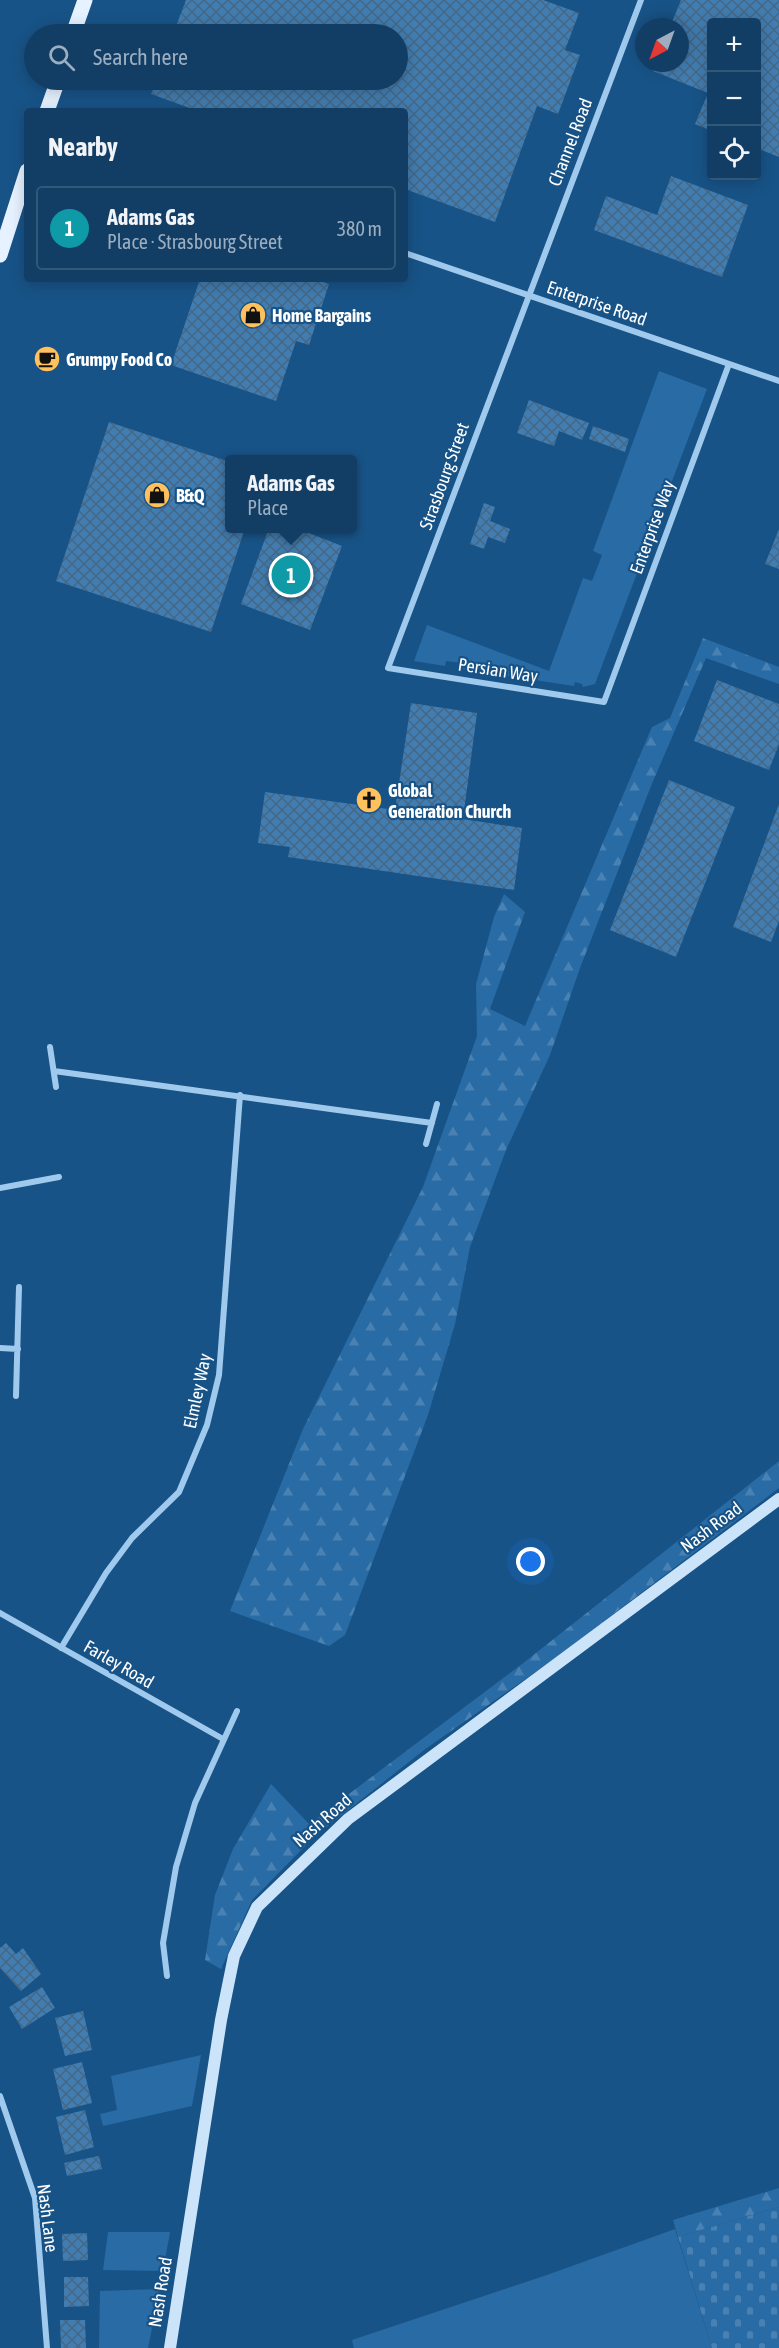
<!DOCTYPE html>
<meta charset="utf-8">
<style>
body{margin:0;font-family:"Asap Condensed",sans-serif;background:#1f496e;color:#f1f3f6}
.controls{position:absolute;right:18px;top:18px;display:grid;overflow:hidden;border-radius:6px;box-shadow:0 3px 15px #0003}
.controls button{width:54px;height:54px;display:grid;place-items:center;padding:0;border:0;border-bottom:2px solid #315779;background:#123e65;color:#f1f3f6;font:30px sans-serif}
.compass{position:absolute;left:635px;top:18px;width:54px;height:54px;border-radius:50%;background:#123e65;box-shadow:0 3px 15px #0003;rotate:221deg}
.you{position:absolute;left:531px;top:1562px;width:21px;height:21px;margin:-15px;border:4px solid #fff;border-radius:50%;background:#1a73e8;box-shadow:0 0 0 9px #1a73e833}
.badge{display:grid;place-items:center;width:39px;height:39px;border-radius:50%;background:#90b9f0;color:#fff;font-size:20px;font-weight:700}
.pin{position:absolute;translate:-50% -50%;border:3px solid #fff;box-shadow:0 2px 6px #0006}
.popup{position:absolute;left:225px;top:455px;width:132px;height:78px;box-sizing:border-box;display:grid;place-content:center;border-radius:6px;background:#123e65;filter:drop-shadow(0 2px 4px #0005);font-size:20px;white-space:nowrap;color:#9caebf}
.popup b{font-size:22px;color:#f1f3f6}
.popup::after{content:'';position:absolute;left:50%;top:100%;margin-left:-12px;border:12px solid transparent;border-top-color:#123e65}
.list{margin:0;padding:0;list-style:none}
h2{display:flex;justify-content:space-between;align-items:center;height:78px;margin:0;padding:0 24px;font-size:26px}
h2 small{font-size:20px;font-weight:400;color:#9caebf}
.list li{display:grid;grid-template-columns:39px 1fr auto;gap:18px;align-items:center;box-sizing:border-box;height:84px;margin:0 12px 12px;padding:0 12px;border:2px solid #315779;border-radius:6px}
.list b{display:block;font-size:22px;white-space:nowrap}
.list p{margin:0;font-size:20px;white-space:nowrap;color:#9caebf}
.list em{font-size:20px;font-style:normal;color:#9caebf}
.icon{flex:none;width:33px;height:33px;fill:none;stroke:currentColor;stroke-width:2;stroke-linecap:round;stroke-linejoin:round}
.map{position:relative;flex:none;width:779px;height:2348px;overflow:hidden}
.search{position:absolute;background:#123e65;box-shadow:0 3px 15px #0003;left:24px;top:24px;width:384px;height:66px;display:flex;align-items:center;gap:15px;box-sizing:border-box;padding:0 21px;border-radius:33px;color:#9caebf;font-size:22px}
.panel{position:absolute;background:#123e65;box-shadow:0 3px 15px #0003;left:24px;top:108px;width:384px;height:174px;border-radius:6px}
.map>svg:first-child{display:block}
.green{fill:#286ba5}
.forest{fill:url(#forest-firs)}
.cemetery{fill:url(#cemetery-stones)}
.building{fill:url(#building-cross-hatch)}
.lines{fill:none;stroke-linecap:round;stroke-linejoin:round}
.street{stroke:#a0caed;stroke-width:6}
.secondary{stroke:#cce4f9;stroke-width:12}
.primary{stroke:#e6f2ff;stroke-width:15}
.labels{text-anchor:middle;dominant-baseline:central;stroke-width:4.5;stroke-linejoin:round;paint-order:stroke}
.street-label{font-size:18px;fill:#fff;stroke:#185387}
.poi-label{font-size:18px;font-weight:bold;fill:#fff;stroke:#185387;text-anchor:start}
</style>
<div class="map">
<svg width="779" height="2348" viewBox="0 0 779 2348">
<defs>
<pattern id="forest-firs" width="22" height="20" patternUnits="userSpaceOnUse" patternTransform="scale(1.5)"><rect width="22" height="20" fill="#286ba5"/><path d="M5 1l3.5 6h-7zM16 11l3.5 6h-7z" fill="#4881b2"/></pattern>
<pattern id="cemetery-stones" width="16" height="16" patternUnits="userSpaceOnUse" patternTransform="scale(1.5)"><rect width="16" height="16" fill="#286ba5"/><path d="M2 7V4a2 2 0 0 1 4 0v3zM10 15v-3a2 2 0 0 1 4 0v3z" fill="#4881b2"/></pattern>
<pattern id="building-cross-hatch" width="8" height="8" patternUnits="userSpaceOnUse" patternTransform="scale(1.5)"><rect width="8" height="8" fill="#417db1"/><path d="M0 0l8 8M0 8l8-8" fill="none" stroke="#466784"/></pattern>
</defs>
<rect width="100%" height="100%" fill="#185387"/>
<path class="green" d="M659,371l48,18 -112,295 -12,3 -1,-3 -7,-2 -1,4 -112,-17 1,-6 -17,-2 -1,5 -31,-5 13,-36 122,46 34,-93 9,3 10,-26 -9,-4z
M201,2055l-9,51 -89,20 -3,-12 17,-4 -6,-34z
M675,2229l37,119h-358l-2,-8 192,-64z
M108,2232h62l-7,39 -60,-1z
M160,2289l-12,59h-49l1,-57z"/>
<path class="forest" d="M703,638l76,29v17l-73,-26 -55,128 -71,182 -30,87 -44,95 -36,97 -15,77 -27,91 -83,220 -16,11 -99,-35 73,-182 120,-242 54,-151 -1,-52 18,-67 10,-23 21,18 -35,97 35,17 127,-299 18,-9z
M779,1461v27l-218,166 -137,96 -110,87 -62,63 -31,69 -16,-9 10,-65 18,-46 38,-65 38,40 213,-160z
M779,2188v19l-101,30 -5,-17z"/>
<path class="cemetery" d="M779,2207v141h-67l-34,-111z"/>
<path class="building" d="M186,0h357l36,13 -14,37 15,5 -22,59 -21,-8 -42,116 -90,-33v-78h-207l-47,-17 6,-14h241v-46h-225z
M681,0h98v157l-23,-9v-126h-44v109l-17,-7 13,-31 -55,-22 3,-8h24v-36h-10z
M671,176l77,29 -26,72 -128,-47 12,-34 51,19z
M200,279h114l15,5 -20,61 -13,-4 -20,60 -105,-36z
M529,400l60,23 -7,17 -23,-9 -5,15 -37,-13z
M109,422l121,40v66h15l-34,104 -155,-51z
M593,426l36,13 -4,13 -36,-13z
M484,503l11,4 -5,14 20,8 -5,14 -17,-6 -4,12 -14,-5z
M269,528h27l46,18 -32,84 -69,-26z
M779,529v40l-14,-5z
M717,680l62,24v40l-10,26 -75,-29z
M411,703l66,10 -14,106 59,9 -8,62 -226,-33 2,-10 -32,-4 7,-51 130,18z
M669,780l66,27 -59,150 -66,-27z
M779,804v117l-8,21 -38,-15z
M6,1943l10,11 7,-6 18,26 -20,17 -21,-23v-20z
M42,1987l13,21 -33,21 -13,-22z
M83,2011l9,39 -27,6 -10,-38z
M82,2062l10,41 -29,7 -10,-41z
M85,2110l9,37 -29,8 -9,-38z
M99,2156l3,13 -35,7 -3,-13z
M87,2233l1,27 -25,1 -1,-27z
M64,2277h24l1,29 -25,1z
M60,2320h25l1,28h-25z"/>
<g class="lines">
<path class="street" d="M641,0l-253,668 216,34 125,-338
M405,253l374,128
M50,1047l6,40
M54,1071l378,52
M426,1144l11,-40
M0,1188l59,-11
M0,1348l18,1
M16,1396l3,-109
M0,1613l223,126
M61,1648l45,-75 26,-35 47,-46 28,-67 12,-50 21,-280
M167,1976l-4,-33 13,-76 19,-64 42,-92
M0,2096l35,102 12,150"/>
<path class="secondary" d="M170,2348l51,-328 13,-64 23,-49 91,-88 431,-320"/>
<path class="primary" d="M73,34l12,-34
M47,111l11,-31
M0,255l27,-84"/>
</g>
<defs>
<symbol id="shop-disc" viewBox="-11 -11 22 22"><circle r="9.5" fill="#ffc15c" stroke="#185387"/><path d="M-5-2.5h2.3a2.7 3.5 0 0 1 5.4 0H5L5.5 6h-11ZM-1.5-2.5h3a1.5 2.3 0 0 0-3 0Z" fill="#111"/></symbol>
<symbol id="cafe-disc" viewBox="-11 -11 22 22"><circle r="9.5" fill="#ffc15c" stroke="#185387"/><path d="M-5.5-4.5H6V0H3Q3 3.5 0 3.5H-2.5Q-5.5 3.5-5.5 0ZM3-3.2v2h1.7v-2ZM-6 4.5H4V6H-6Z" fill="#111"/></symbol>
<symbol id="church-disc" viewBox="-11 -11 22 22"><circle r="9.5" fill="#ffc15c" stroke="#185387"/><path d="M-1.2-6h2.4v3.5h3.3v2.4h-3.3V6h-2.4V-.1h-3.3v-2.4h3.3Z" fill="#111"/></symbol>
</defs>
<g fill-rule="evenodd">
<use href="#shop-disc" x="238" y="300" width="30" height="30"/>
<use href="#cafe-disc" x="32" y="344" width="30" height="30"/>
<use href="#shop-disc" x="142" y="480" width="30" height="30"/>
<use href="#church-disc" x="354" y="785" width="30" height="30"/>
</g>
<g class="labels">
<g class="street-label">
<text transform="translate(570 142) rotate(-69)">Channel Road</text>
<text transform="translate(597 303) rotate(19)">Enterprise Road</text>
<text transform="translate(444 476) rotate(-70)">Strasbourg Street</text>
<text transform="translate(652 527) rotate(-70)">Enterprise Way</text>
<text transform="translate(498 670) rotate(9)">Persian Way</text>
<text transform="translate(197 1391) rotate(-78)">Elmley Way</text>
<text transform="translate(711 1527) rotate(-37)">Nash Road</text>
<text transform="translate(119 1664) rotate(30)">Farley Road</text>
<text transform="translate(322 1820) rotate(-41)">Nash Road</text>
<text transform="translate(48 2218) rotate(83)">Nash Lane</text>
<text transform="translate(160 2292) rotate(-81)">Nash Road</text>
</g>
<g class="poi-label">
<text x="272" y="315">Home Bargains</text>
<text x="66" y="359">Grumpy Food Co</text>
<text x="176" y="495">B&amp;Q</text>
<text x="388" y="790">Global<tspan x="388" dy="21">Generation Church</tspan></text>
</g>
</g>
</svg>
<div class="controls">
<button>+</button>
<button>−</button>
<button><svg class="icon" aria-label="locate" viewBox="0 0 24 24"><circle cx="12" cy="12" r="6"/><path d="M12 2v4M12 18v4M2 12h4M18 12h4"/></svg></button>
</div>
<svg class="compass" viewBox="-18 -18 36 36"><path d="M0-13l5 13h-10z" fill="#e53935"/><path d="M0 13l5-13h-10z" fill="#9caebf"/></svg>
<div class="you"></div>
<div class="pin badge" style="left:291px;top:575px;background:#0f9aa8">1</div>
<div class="popup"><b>Adams Gas</b>Place</div>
<div class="search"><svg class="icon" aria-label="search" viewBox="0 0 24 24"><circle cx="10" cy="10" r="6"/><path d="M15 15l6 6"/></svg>Search here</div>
<section class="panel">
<h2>Nearby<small></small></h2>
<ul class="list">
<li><span class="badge" style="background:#0f9aa8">1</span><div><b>Adams Gas</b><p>Place · Strasbourg Street</p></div><em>380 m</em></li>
</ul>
</section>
</div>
